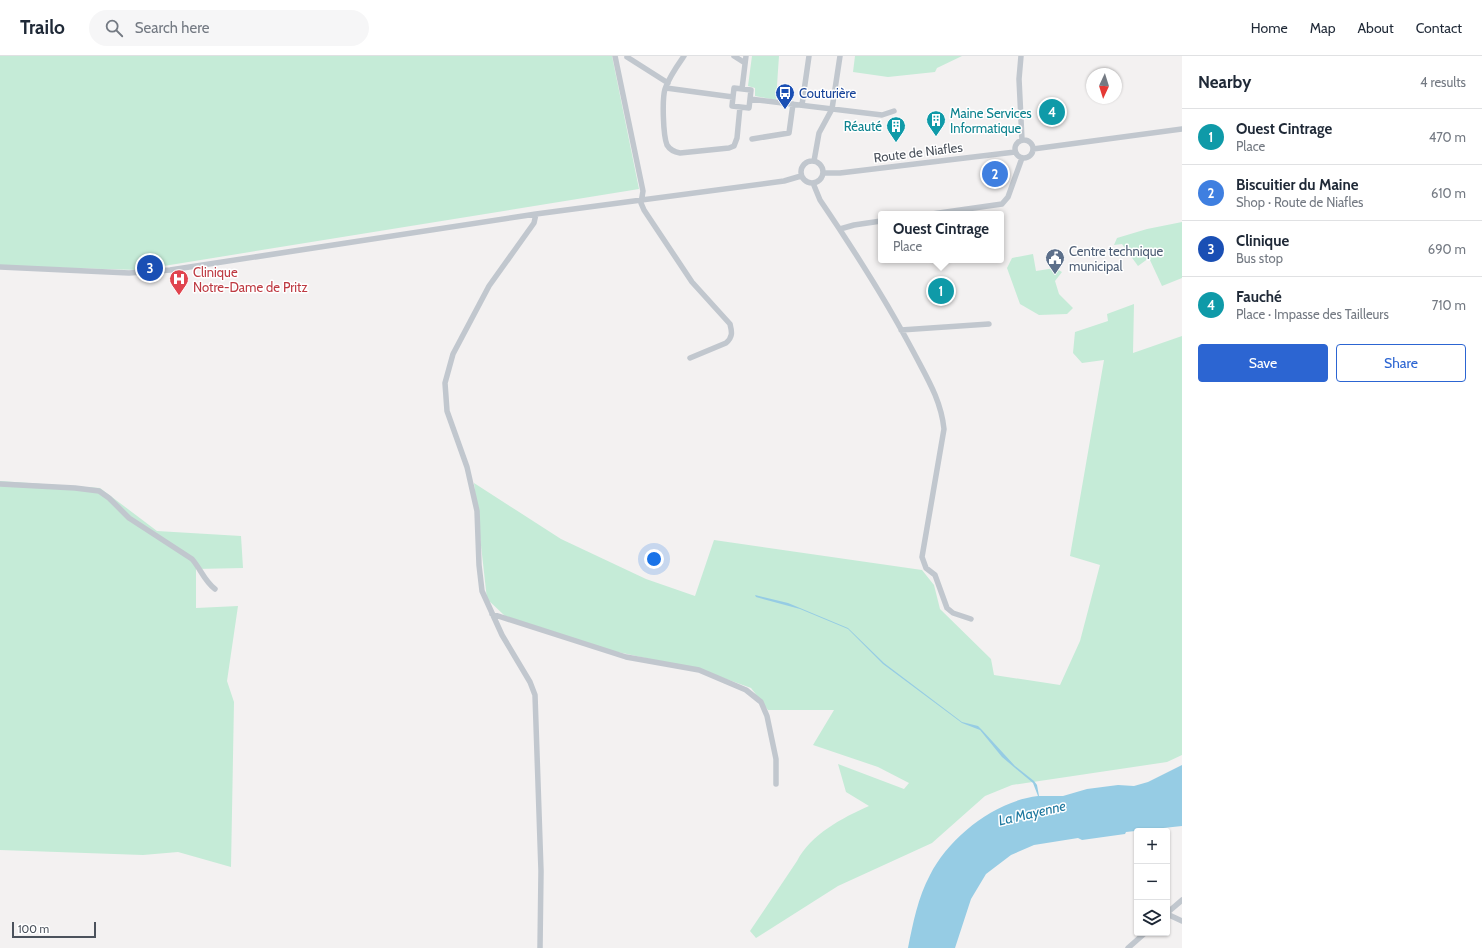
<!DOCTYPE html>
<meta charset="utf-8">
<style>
body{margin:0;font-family:Cabin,sans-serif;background:#f6f6f7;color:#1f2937}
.controls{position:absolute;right:12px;bottom:12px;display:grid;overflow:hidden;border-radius:4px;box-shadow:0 1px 3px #0004}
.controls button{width:36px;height:36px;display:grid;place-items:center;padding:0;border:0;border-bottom:1px solid #e0e1e3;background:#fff;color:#1f2937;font:20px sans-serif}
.compass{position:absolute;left:1086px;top:12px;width:36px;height:36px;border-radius:50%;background:#fff;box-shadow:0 1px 3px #0004;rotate:184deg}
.scale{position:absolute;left:12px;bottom:10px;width:84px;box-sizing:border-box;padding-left:4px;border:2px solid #4b525c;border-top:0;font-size:11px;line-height:14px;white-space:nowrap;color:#4b525c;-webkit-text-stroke:3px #fff;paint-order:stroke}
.you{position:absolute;left:654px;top:503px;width:14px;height:14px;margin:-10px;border:3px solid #fff;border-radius:50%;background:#1a73e8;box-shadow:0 0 0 6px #1a73e833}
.badge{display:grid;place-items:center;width:26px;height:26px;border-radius:50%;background:#2c65d2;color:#fff;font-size:13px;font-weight:700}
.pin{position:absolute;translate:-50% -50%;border:2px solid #fff;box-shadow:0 1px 4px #0006}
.popup{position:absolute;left:878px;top:155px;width:126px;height:52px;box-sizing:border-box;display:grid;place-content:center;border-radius:4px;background:#fff;filter:drop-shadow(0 1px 3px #0005);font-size:13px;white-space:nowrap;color:#747a83}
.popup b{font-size:15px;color:#1f2937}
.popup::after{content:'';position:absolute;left:50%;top:100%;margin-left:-8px;border:8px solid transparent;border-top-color:#fff}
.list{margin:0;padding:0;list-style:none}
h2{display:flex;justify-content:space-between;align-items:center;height:52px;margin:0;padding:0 16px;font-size:17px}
h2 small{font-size:13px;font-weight:400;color:#747a83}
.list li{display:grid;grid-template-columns:26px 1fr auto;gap:12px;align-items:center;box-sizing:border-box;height:56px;padding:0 16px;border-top:1px solid #e0e1e3}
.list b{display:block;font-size:15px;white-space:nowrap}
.list p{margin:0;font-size:13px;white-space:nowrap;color:#747a83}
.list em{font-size:13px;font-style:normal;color:#747a83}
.actions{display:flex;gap:8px;padding:12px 16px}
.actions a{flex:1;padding:9px 0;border:1px solid #2c65d2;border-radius:4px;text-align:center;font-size:14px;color:#2c65d2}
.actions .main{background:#2c65d2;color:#fff}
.icon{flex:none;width:22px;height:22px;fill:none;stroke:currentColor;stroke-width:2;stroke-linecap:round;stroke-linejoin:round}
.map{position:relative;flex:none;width:1182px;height:892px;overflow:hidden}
header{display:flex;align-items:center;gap:24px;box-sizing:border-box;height:56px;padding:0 20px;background:#fff;border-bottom:1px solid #e0e1e3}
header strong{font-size:19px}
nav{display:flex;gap:22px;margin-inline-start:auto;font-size:14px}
.search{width:280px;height:36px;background:#f6f6f7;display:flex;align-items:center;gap:10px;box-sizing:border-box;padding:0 14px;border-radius:22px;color:#747a83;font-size:15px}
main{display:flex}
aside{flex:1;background:#fff}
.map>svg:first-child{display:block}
.green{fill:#c5ebd7}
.water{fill:#96cce4}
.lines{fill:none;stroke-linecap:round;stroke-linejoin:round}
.minor{stroke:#c1c7ce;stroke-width:5.5}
.labels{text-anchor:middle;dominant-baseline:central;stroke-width:3;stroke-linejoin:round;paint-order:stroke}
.transit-label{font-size:13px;fill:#164399;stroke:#fff;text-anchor:start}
.culture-label{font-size:13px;fill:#0d838f;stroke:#fff;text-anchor:start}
.street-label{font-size:13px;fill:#4b525c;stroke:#fff}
.service-label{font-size:13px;fill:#4e5e75;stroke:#fff;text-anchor:start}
.health-label{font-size:13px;fill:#be3a42;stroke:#fff;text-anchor:start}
.water-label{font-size:14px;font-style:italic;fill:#1c779e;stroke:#fff}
</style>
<header>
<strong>Trailo</strong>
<div class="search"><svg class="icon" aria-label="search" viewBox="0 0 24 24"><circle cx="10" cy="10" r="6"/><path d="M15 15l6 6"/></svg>Search here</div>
<nav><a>Home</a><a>Map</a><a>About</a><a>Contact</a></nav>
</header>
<main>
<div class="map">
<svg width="1182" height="892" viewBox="0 0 1182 892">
<rect width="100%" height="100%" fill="#f3f1f1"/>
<path class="green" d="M0,0h612l27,133 -500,81 -139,-4z
M752,0h27l-3,44 -21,-4v-8l-7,-2z
M855,0h107l-25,12 -2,4 -47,5 -35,-5z
M1182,166v56l-20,8 -13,-28 -11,8 -16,-22 -8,1 3,-7 30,-9z
M1033,198l3,17 19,-3 7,4 -7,9 4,13 14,14 -6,6 -28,1 -19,-11 -13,-36 5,-10z
M1134,248l-1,49 49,-17v419l-15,7 -155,23 -27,11 -53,47 -94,43 -82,52 -6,-7 47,-70c14,-27 45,-43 72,-55l-23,-14 -8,-28 66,25 5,-6 -31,-16 -65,-22 21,-35h-66l-17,-22 -50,-18 -88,-19 -108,-35 -18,-17 -13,-116 87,56 85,40 49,17 19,-56 208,30 12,15 6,24 51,50 3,16 66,10 20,-44 20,-76 -30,-9 34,-196 -22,3 -9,-10 2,-21 33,-11 -1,-7z
M0,425l100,7 57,43 84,5 2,32 -47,1v39l42,-2 -11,75 7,21 -3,165 -53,-15 -35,3 -143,-5z"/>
<path class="water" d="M755,539l33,8 60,25 36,35 78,59 16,4 4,4 33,36 19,15 3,4 2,11h24l24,-7 31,-4 16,1 14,-4 34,-17v61l-56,6 -1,2 -43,6 -4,-2 -44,7 -23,10 -25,19 -15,25 -16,49h-47c5,-25 10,-51 22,-73 19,-38 65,-74 108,-79l-5,-13 -31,-26 -22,-27 -18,-7 -79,-59 -35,-35 -48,-20 -44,-12z"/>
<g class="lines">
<path class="minor" d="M615,0l28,135 -2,12 3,7 48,72 38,42c2,8 3,13 -4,19l-36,15
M684,0c-7,10 -15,21 -19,33 -3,10 -2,46 2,56 3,5 7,7 13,8l49,-5 5,-2 3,-8 3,-31
M734,0l11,7
M1021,0l-2,23 3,61
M627,1l41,26
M666,32l67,9
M734,32l17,2 -2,18 -17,-2z
M742,33l4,-33
M750,43l132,16 12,-4
M802,49l7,-49
M752,83l37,-6 4,-29
M1015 93a9 9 0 1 1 18 0a9 9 0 1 1-18 0Z
M1033,93l149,-20
M801 116a11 11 0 1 1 22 0a11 11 0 1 1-22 0Z
M814,105l5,-28 13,-24 8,-53
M823,117h17l175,-21
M813,127l7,17c34,50 66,100 94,153 13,25 27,47 30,76l-22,128 4,11 9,7 12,33 6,5 18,6
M536,158l-2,9 -45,63 -36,68 -8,29 2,28 20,56 10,44 2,54 3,26 20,44 28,47 5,13 6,176 -1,77
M932,158l70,-10 6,-7 14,-39
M840,173l14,-4 27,-4
M0,211l129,6 41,-3 366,-56 248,-33 17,-5
M901,274l88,-6
M0,428l75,4 24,3 10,7 20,20 63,41c8,9 13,23 23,30
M492,558l134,43 73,13 47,20 15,12 6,14 9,43v25
M1167,857l15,-13
M1167,858l15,7
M1128,892l17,-15"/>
</g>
<defs>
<symbol id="bus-pin" viewBox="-11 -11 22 30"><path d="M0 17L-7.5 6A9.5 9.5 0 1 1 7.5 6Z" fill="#1a4fb4" stroke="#fff"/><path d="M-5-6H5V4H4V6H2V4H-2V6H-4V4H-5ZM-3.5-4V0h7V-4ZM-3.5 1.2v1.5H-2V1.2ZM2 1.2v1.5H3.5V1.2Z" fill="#fff"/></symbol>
<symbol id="building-pin" viewBox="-11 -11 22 30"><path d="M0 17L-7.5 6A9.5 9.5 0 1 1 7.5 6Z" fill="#0f9aa8" stroke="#fff"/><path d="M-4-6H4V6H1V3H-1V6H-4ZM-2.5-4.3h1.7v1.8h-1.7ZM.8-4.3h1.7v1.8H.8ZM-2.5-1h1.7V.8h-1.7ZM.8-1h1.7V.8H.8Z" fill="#fff"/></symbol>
<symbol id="civic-pin" viewBox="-11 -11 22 30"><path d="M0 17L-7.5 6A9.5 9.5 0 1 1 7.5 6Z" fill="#5c6f8a" stroke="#fff"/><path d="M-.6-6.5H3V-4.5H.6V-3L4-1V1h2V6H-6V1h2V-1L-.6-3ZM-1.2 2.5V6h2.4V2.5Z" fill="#fff"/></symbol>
<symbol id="hospital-pin" viewBox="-11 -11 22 30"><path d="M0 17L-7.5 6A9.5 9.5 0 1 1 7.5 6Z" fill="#e0444e" stroke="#fff"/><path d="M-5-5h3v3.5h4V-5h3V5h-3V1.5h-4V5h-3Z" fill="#fff"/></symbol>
</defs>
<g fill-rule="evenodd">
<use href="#bus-pin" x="774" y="26" width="22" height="30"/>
<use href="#building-pin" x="925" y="53" width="22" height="30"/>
<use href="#building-pin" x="885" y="59" width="22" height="30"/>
<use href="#civic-pin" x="1044" y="191" width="22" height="30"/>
<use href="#hospital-pin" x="168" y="212" width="22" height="30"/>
</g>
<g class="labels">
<g class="transit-label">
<text x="799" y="37">Couturière</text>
</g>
<g class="culture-label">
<text x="950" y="57">Maine Services<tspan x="950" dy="15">Informatique</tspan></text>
<text x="882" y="70" text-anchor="end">Réauté</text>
</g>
<g class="street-label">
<text transform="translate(918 96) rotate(-7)">Route de Niafles</text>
</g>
<g class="service-label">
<text x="1069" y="195">Centre technique<tspan x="1069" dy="15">municipal</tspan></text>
</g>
<g class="health-label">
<text x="193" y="216">Clinique<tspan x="193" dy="15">Notre-Dame de Pritz</tspan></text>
</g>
<g class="water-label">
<text transform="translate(1032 757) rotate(-13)">La Mayenne</text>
</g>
</g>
</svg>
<div class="controls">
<button>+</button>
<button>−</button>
<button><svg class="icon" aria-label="layers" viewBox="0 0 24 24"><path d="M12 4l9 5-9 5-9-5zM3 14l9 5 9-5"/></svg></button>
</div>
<svg class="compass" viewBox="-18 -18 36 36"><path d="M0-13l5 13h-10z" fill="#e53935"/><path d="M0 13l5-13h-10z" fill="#747a83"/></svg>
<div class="scale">100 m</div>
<div class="you"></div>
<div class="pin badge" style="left:941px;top:235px;background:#0f9aa8">1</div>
<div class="popup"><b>Ouest Cintrage</b>Place</div>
<div class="pin badge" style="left:995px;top:118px;background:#3f7fe0">2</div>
<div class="pin badge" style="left:150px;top:212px;background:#1a4fb4">3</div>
<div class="pin badge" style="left:1052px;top:56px;background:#0f9aa8">4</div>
</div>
<aside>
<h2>Nearby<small>4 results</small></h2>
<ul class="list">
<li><span class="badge" style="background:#0f9aa8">1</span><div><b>Ouest Cintrage</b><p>Place</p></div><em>470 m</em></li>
<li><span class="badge" style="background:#3f7fe0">2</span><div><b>Biscuitier du Maine</b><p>Shop · Route de Niafles</p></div><em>610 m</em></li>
<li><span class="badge" style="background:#1a4fb4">3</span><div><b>Clinique</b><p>Bus stop</p></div><em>690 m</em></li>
<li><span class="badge" style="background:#0f9aa8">4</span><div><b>Fauché</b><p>Place · Impasse des Tailleurs</p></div><em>710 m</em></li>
</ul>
<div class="actions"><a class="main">Save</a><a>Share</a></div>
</aside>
</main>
